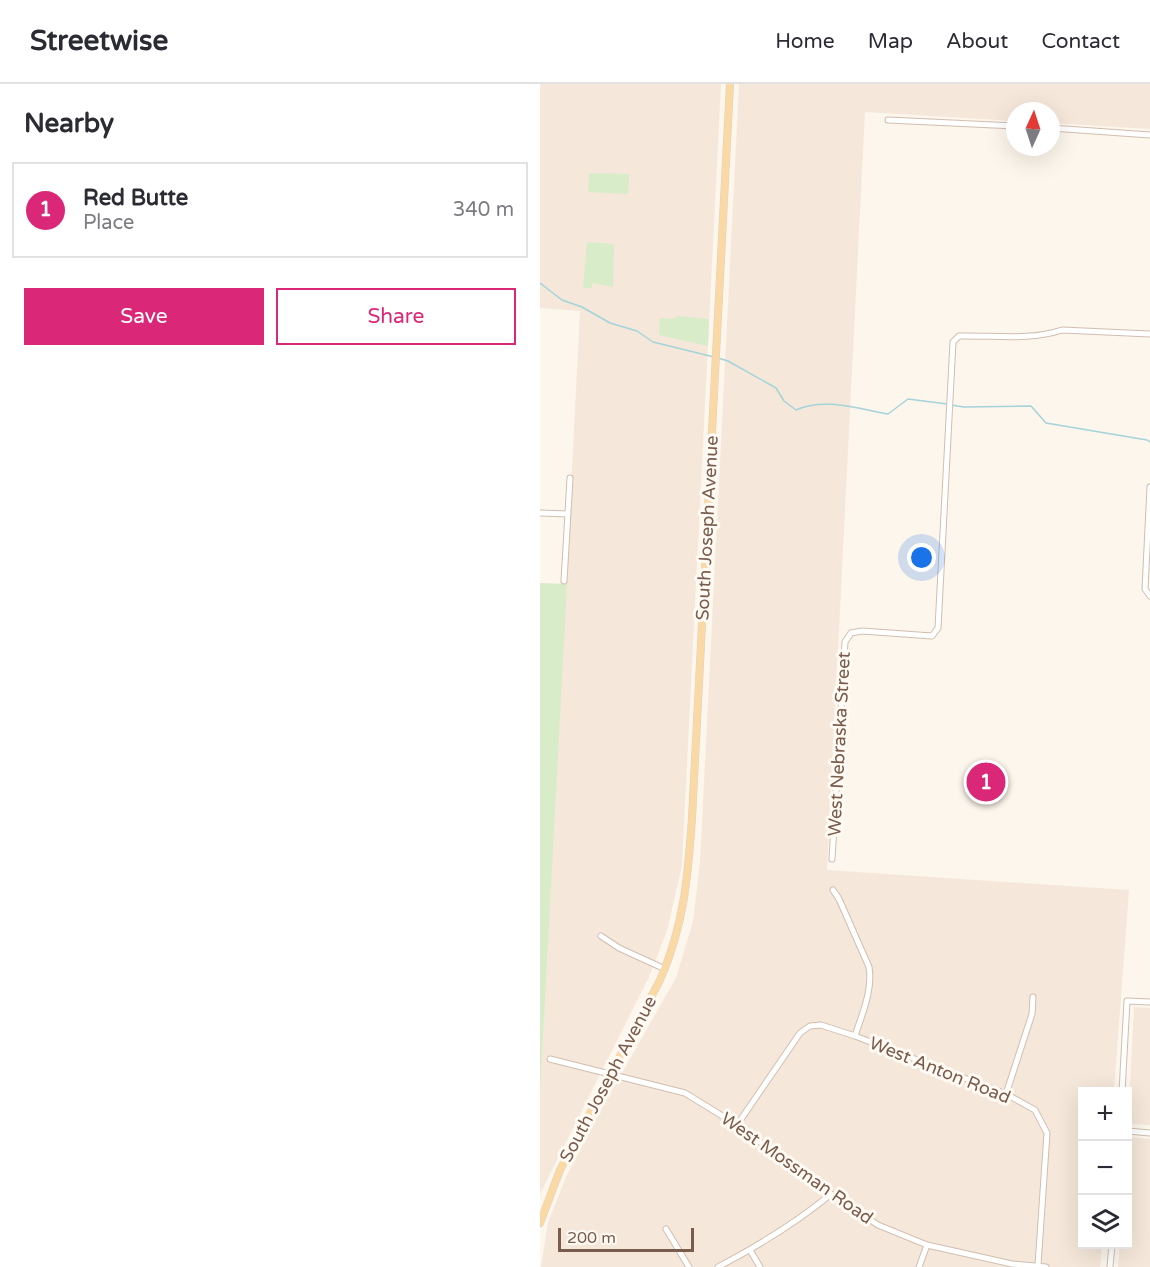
<!DOCTYPE html>
<meta charset="utf-8">
<style>
body{margin:0;font-family:"Varela Round",sans-serif;background:#f7f7f7;color:#2b2b33}
.controls{position:absolute;right:18px;bottom:18px;display:grid;overflow:hidden;border-radius:0px;box-shadow:0 6px 24px #0002}
.controls button{width:54px;height:54px;display:grid;place-items:center;padding:0;border:0;border-bottom:2px solid #e1e1e2;background:#fff;color:#2b2b33;font:30px sans-serif}
.compass{position:absolute;left:466px;top:18px;width:54px;height:54px;border-radius:50%;background:#fff;box-shadow:0 6px 24px #0002;rotate:3deg}
.scale{position:absolute;left:18px;bottom:15px;width:136px;box-sizing:border-box;padding-left:6px;border:3px solid #7a5c4d;border-top:0;font-size:16px;line-height:21px;white-space:nowrap;color:#7a5c4d;-webkit-text-stroke:4px #fffaf3;paint-order:stroke}
.you{position:absolute;left:382px;top:474px;width:21px;height:21px;margin:-15px;border:4px solid #fff;border-radius:50%;background:#1a73e8;box-shadow:0 0 0 9px #1a73e833}
.badge{display:grid;place-items:center;width:39px;height:39px;border-radius:50%;background:#db2777;color:#fff;font-size:20px;font-weight:700}
.pin{position:absolute;translate:-50% -50%;border:3px solid #fff;box-shadow:0 2px 6px #0006}
.list{margin:0;padding:0;list-style:none}
h2{display:flex;justify-content:space-between;align-items:center;height:78px;margin:0;padding:0 24px;font-size:26px}
h2 small{font-size:20px;font-weight:400;color:#7c7c81}
.list li{display:grid;grid-template-columns:39px 1fr auto;gap:18px;align-items:center;box-sizing:border-box;height:96px;margin:0 12px 12px;padding:0 12px;border:2px solid #e1e1e2;border-radius:0px}
.list b{display:block;font-size:22px;white-space:nowrap}
.list p{margin:0;font-size:20px;white-space:nowrap;color:#7c7c81}
.list em{font-size:20px;font-style:normal;color:#7c7c81}
.actions{display:flex;gap:12px;padding:18px 24px}
.actions a{flex:1;padding:14px 0;border:2px solid #db2777;border-radius:0px;text-align:center;font-size:21px;color:#db2777}
.actions .main{background:#db2777;color:#fff}
.icon{flex:none;width:33px;height:33px;fill:none;stroke:currentColor;stroke-width:2;stroke-linecap:round;stroke-linejoin:round}
.map{position:relative;flex:none;width:610px;height:1183px;overflow:hidden}
header{display:flex;align-items:center;gap:36px;box-sizing:border-box;height:84px;padding:0 30px;background:#fff;border-bottom:2px solid #e1e1e2}
header strong{font-size:28px}
nav{display:flex;gap:33px;margin-inline-start:auto;font-size:21px}
main{display:flex}
aside{flex:1;background:#fff}
.map>svg:first-child{display:block}
.residential{fill:#f5e8da}
.green{fill:#d8ecc9}
.lines{fill:none;stroke-linecap:round;stroke-linejoin:round}
.stream{stroke:#a5d3da;stroke-width:1.5}
.minor-casing{stroke:#d1beb0;stroke-width:7}
.major-casing{stroke:#dad1cd;stroke-width:8}
.minor{stroke:#fff;stroke-width:5}
.major{stroke:#fbd9a5;stroke-width:7}
.labels{text-anchor:middle;dominant-baseline:central;stroke-width:6;stroke-linejoin:round;paint-order:stroke}
.street-label{font-size:18px;fill:#7a5c4d;stroke:#fffaf3}
</style>
<header>
<strong>Streetwise</strong>
<nav><a>Home</a><a>Map</a><a>About</a><a>Contact</a></nav>
</header>
<main>
<aside>
<h2>Nearby<small></small></h2>
<ul class="list">
<li><span class="badge">1</span><div><b>Red Butte</b><p>Place</p></div><em>340 m</em></li>
</ul>
<div class="actions"><a class="main">Save</a><a>Share</a></div>
</aside>
<div class="map">
<svg width="610" height="1183" viewBox="0 0 610 1183">
<rect width="100%" height="100%" fill="#fdf6ec"/>
<path class="residential" d="M0,0h181l-39,781 -15,66 -19,48 -108,215v-98l40,-785 -40,-3z
M199,0h411v45l-99,-6v-12h-36v10l-150,-9 -38,758 302,20 -15,201 -32,1v152l20,1 -2,22h-559l7,-45 19,-47 32,-62 77,-135 17,-57 7,-59z
M594,923l16,1v117l-22,-1z
M588,1053l22,2v128h-32l2,-22 8,-1z"/>
<path class="green" d="M49,89l40,1 -1,20 -40,-2z
M47,158l27,2 -1,43 -21,-4v5h-9z
M138,232l31,3 -1,27 -49,-11 1,-17 13,1z
M0,499l27,1 -27,512z"/>
<g class="lines">
<path class="stream" d="M0,199l22,17 20,7 28,16 27,8 16,11 61,15
M178,274l10,3 48,27 8,13 12,9c28,-13 63,-1 92,4l20,-15 39,5
M411,321l13,2 67,-1 15,17 101,17 3,2"/>
<defs>
<path id="minor" d="M348,36l127,6
M511,44l99,7
M610,403l-5,102 5,7
M0,429l28,1
M24,497l6,-103
M292,775l13,-217 6,-9 11,-2 70,5 6,-8 15,-286 6,-6c34,-1 70,5 103,-6l88,4
M293,806l6,9 30,68c4,23 -7,47 -14,69
M61,852l18,12 46,21
M10,975l135,34 52,32 94,69 47,31 49,20 85,19 34,3
M582,1008l5,-91 23,1
M466,1010l26,-80 1,-17
M197,1041l63,-92 10,-7 11,-1 34,11 151,58 29,16 12,23 -9,132
M588,1047l22,2
M126,1145l23,38
M210,1166l10,17
M178,1183c40,-21 78,-44 113,-73
M379,1183l8,-22
M570,1183l2,-23"/>
<path id="major" d="M0,1139l20,-53 100,-190c24,-54 28,-104 32,-162l38,-734"/>
</defs>
<use href="#minor" class="minor-casing"/>
<use href="#major" class="major-casing"/>
<use href="#minor" class="minor"/>
<use href="#major" class="major"/>
</g>
<g class="labels">
<g class="street-label">
<text transform="translate(167 444) rotate(-87)">South Joseph Avenue</text>
<text transform="translate(299 660) rotate(-87)">West Nebraska Street</text>
<text transform="translate(400 986) rotate(22)">West Anton Road</text>
<text transform="translate(68 995) rotate(-62)">South Joseph Avenue</text>
<text transform="translate(257 1084) rotate(35)">West Mossman Road</text>
</g>
</g>
</svg>
<div class="controls">
<button>+</button>
<button>−</button>
<button><svg class="icon" aria-label="layers" viewBox="0 0 24 24"><path d="M12 4l9 5-9 5-9-5zM3 14l9 5 9-5"/></svg></button>
</div>
<svg class="compass" viewBox="-18 -18 36 36"><path d="M0-13l5 13h-10z" fill="#e53935"/><path d="M0 13l5-13h-10z" fill="#7c7c81"/></svg>
<div class="scale">200 m</div>
<div class="you"></div>
<div class="pin badge" style="left:446px;top:698px">1</div>
</div>
</main>
